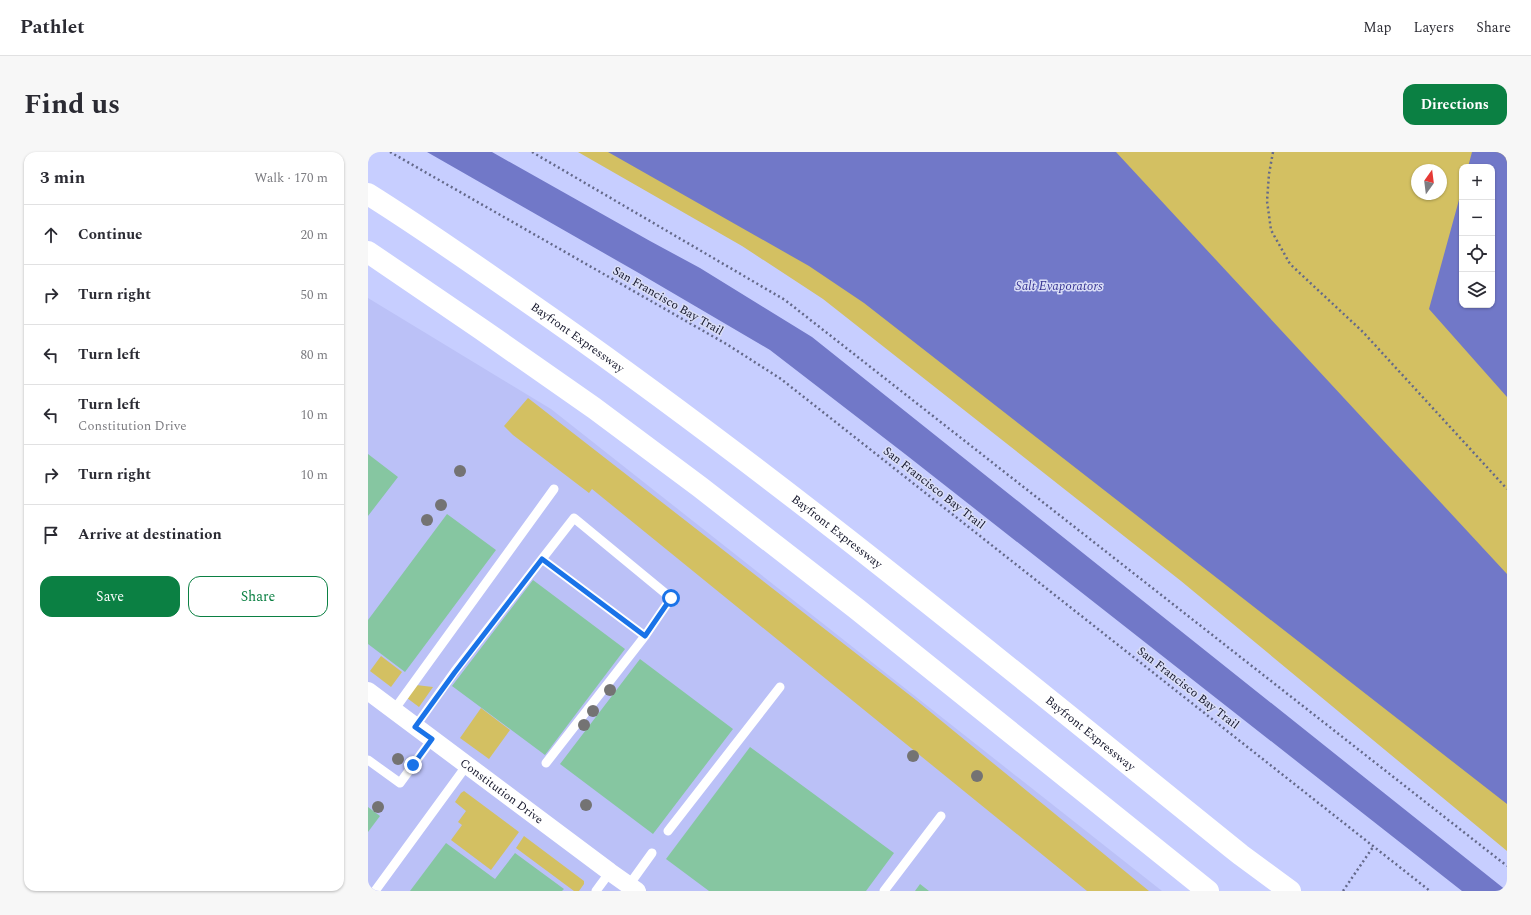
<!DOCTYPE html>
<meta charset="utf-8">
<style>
body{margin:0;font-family:Spectral,serif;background:#f7f7f7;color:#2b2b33}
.controls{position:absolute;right:12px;top:12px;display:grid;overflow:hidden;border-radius:8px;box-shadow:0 1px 3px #0004}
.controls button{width:36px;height:36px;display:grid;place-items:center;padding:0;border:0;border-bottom:1px solid #e1e1e2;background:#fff;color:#2b2b33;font:20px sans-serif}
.compass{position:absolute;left:1043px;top:12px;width:36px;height:36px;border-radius:50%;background:#fff;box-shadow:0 1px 3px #0004;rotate:14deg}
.stop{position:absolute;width:12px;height:12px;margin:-9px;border:3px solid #1a73e8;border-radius:50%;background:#fff}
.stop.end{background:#1a73e8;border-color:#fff;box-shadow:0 1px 4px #0008}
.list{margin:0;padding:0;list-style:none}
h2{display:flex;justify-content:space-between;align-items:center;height:52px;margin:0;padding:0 16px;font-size:17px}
h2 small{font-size:13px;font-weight:400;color:#7c7c81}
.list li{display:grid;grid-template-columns:26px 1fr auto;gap:12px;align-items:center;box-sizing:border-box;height:60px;padding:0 16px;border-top:1px solid #e1e1e2}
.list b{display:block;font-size:15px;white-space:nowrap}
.list p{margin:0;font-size:13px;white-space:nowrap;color:#7c7c81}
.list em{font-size:13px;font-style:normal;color:#7c7c81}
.actions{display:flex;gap:8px;padding:12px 16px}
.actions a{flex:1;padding:9px 0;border:1px solid #0b8043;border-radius:12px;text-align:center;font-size:14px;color:#0b8043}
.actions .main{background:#0b8043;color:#fff}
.icon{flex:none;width:22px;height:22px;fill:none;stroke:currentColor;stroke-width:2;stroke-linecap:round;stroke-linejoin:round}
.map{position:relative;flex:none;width:1139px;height:739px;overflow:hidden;border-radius:12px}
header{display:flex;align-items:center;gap:24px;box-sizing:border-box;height:56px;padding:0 20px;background:#fff;border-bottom:1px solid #e1e1e2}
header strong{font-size:19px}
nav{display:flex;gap:22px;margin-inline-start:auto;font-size:14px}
.intro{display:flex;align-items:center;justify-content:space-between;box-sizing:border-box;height:96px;padding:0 24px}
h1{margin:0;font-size:28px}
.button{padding:10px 18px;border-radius:12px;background:#0b8043;color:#fff;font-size:14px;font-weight:700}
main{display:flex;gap:24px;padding:0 24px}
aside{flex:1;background:#fff;border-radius:12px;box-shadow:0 1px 3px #0004}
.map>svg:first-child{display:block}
.built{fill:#bbc1f7}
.green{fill:#d3c062;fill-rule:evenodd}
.water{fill:#7178c8}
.building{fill:#86c6a1}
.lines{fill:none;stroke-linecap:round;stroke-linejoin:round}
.path{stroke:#64698a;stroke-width:2.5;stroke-dasharray:2 3;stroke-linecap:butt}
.lane{stroke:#fff;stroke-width:9}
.street{stroke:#fff;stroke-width:18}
.highway{stroke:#fff;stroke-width:22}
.tree{fill:#747373}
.route{stroke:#1a73e8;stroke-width:5}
.labels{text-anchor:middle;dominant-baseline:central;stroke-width:3;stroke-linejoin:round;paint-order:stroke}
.street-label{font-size:12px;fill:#13152a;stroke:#d9ddf6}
.water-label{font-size:13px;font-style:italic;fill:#373493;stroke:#d9ddf6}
</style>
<header>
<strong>Pathlet</strong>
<nav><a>Map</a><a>Layers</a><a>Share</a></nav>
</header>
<div class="intro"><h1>Find us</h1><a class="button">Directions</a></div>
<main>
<aside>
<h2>3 min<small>Walk · 170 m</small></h2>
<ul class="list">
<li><svg class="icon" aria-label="ahead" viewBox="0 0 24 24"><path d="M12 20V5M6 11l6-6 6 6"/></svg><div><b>Continue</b></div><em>20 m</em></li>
<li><svg class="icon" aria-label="right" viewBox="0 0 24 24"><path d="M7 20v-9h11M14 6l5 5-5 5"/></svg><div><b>Turn right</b></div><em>50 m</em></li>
<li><svg class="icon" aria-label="left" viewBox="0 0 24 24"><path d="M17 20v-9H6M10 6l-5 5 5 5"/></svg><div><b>Turn left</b></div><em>80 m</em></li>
<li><svg class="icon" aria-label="left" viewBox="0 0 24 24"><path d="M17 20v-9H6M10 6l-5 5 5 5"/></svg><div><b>Turn left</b><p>Constitution Drive</p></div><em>10 m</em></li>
<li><svg class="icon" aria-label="right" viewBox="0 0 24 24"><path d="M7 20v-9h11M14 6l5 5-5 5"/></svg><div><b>Turn right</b></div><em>10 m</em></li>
<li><svg class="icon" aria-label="arrive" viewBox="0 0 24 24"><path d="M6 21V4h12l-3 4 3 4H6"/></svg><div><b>Arrive at destination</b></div></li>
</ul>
<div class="actions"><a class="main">Save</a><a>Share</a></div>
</aside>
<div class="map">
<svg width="1139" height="739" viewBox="0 0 1139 739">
<rect width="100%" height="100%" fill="#c7ceff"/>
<path class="built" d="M0,146l183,111 611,482h-794z"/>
<path class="green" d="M210,0h929v699l-326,-270 -358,-282 -81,-53zM1094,15h30v138h-30zM1049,18h24v24h-24z
M160,246l388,302 233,191h-62l-495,-402 -3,4 -76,-58 -9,-9z
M13,504l21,16 -11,15 -21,-16z
M48,533l17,2 -14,20 -12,-9z
M113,556l29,22 -21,29 -29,-21z
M96,639l55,41 -28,38 -40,-30 11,-15 -4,-3 8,-11 -11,-9 6,-9z
M156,684l60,45v3l-5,7h-5l-58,-43z"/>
<path class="water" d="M59,0h65l158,89 50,27 112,69 695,554h-45l-557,-437 -135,-104 -133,-78z
M240,0h508l391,422v230l-643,-501 -55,-37z
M1104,0h35v245l-78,-88 33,-120v116h30v-138h-24z"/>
<path class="building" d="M0,302l30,23 -30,39z
M79,362l49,36 -91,122 -37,-28v-24z
M165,428l92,69 -80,106 -93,-69z
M272,507l93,70 -80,105 -93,-70z
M382,595l144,106 -28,38h-157l-43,-32z
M0,655l12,9 -12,16z
M78,691l49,36 20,-26 49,36 -2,2h-152z
M552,732l9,7h-14z"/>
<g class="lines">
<path class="path" d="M22,0l338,193 53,34 649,512
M164,0l253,148 722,566
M905,0l-4,22 -2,27 4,29 19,34 73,68 144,157
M975,739l30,-44"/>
<path class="lane" d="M174,407l32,-41 97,80 -26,38
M26,558l160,-221
M47,575l40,-56 87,-112 103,77 -99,127
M0,608l32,23 32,-44
M300,679l112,-144
M261,733l23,-32
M7,739l92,-126
M228,739l14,-19
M516,739l57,-75"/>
<path class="street" id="s1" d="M0,539l242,181 27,19"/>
<g class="highway">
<path id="s2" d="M0,42c64,40 125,84 187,127 237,167 460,352 686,534l49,36"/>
<path d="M0,100l113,77 113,79 106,79 157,122 351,282"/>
</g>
</g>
<g class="tree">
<circle cx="92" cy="319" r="6"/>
<circle cx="73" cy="353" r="6"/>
<circle cx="59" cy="368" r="6"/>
<circle cx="242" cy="538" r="6"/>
<circle cx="225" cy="559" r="6"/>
<circle cx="216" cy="573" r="6"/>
<circle cx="545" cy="604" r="6"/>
<circle cx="30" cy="607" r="6"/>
<circle cx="609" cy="624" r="6"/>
<circle cx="218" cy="653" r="6"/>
<circle cx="10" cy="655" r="6"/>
</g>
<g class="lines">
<path class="route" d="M45,613l19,-26 -17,-12 40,-55 87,-113 103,77 26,-38"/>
</g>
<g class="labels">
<g class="street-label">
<text transform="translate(300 149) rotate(30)">San Francisco Bay Trail</text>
<text stroke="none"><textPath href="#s2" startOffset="254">Bayfront Expressway</textPath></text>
<text transform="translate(566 336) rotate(38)">San Francisco Bay Trail</text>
<text stroke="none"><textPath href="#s2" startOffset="578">Bayfront Expressway</textPath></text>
<text transform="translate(820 536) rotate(38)">San Francisco Bay Trail</text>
<text stroke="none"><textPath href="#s2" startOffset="902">Bayfront Expressway</textPath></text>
<text stroke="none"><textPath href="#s1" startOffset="167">Constitution Drive</textPath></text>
</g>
<g class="water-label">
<text x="691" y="134">Salt Evaporators</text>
</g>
</g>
</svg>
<div class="controls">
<button>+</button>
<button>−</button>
<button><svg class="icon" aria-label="locate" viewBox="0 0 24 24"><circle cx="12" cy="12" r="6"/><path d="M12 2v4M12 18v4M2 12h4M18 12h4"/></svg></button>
<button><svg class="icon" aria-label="layers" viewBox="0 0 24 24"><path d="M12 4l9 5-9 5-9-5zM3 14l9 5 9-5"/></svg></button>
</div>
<svg class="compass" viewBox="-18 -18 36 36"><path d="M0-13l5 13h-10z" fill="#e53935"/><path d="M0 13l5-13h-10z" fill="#7c7c81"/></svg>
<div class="stop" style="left:303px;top:446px"></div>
<div class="stop end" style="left:45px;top:613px"></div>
</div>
</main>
